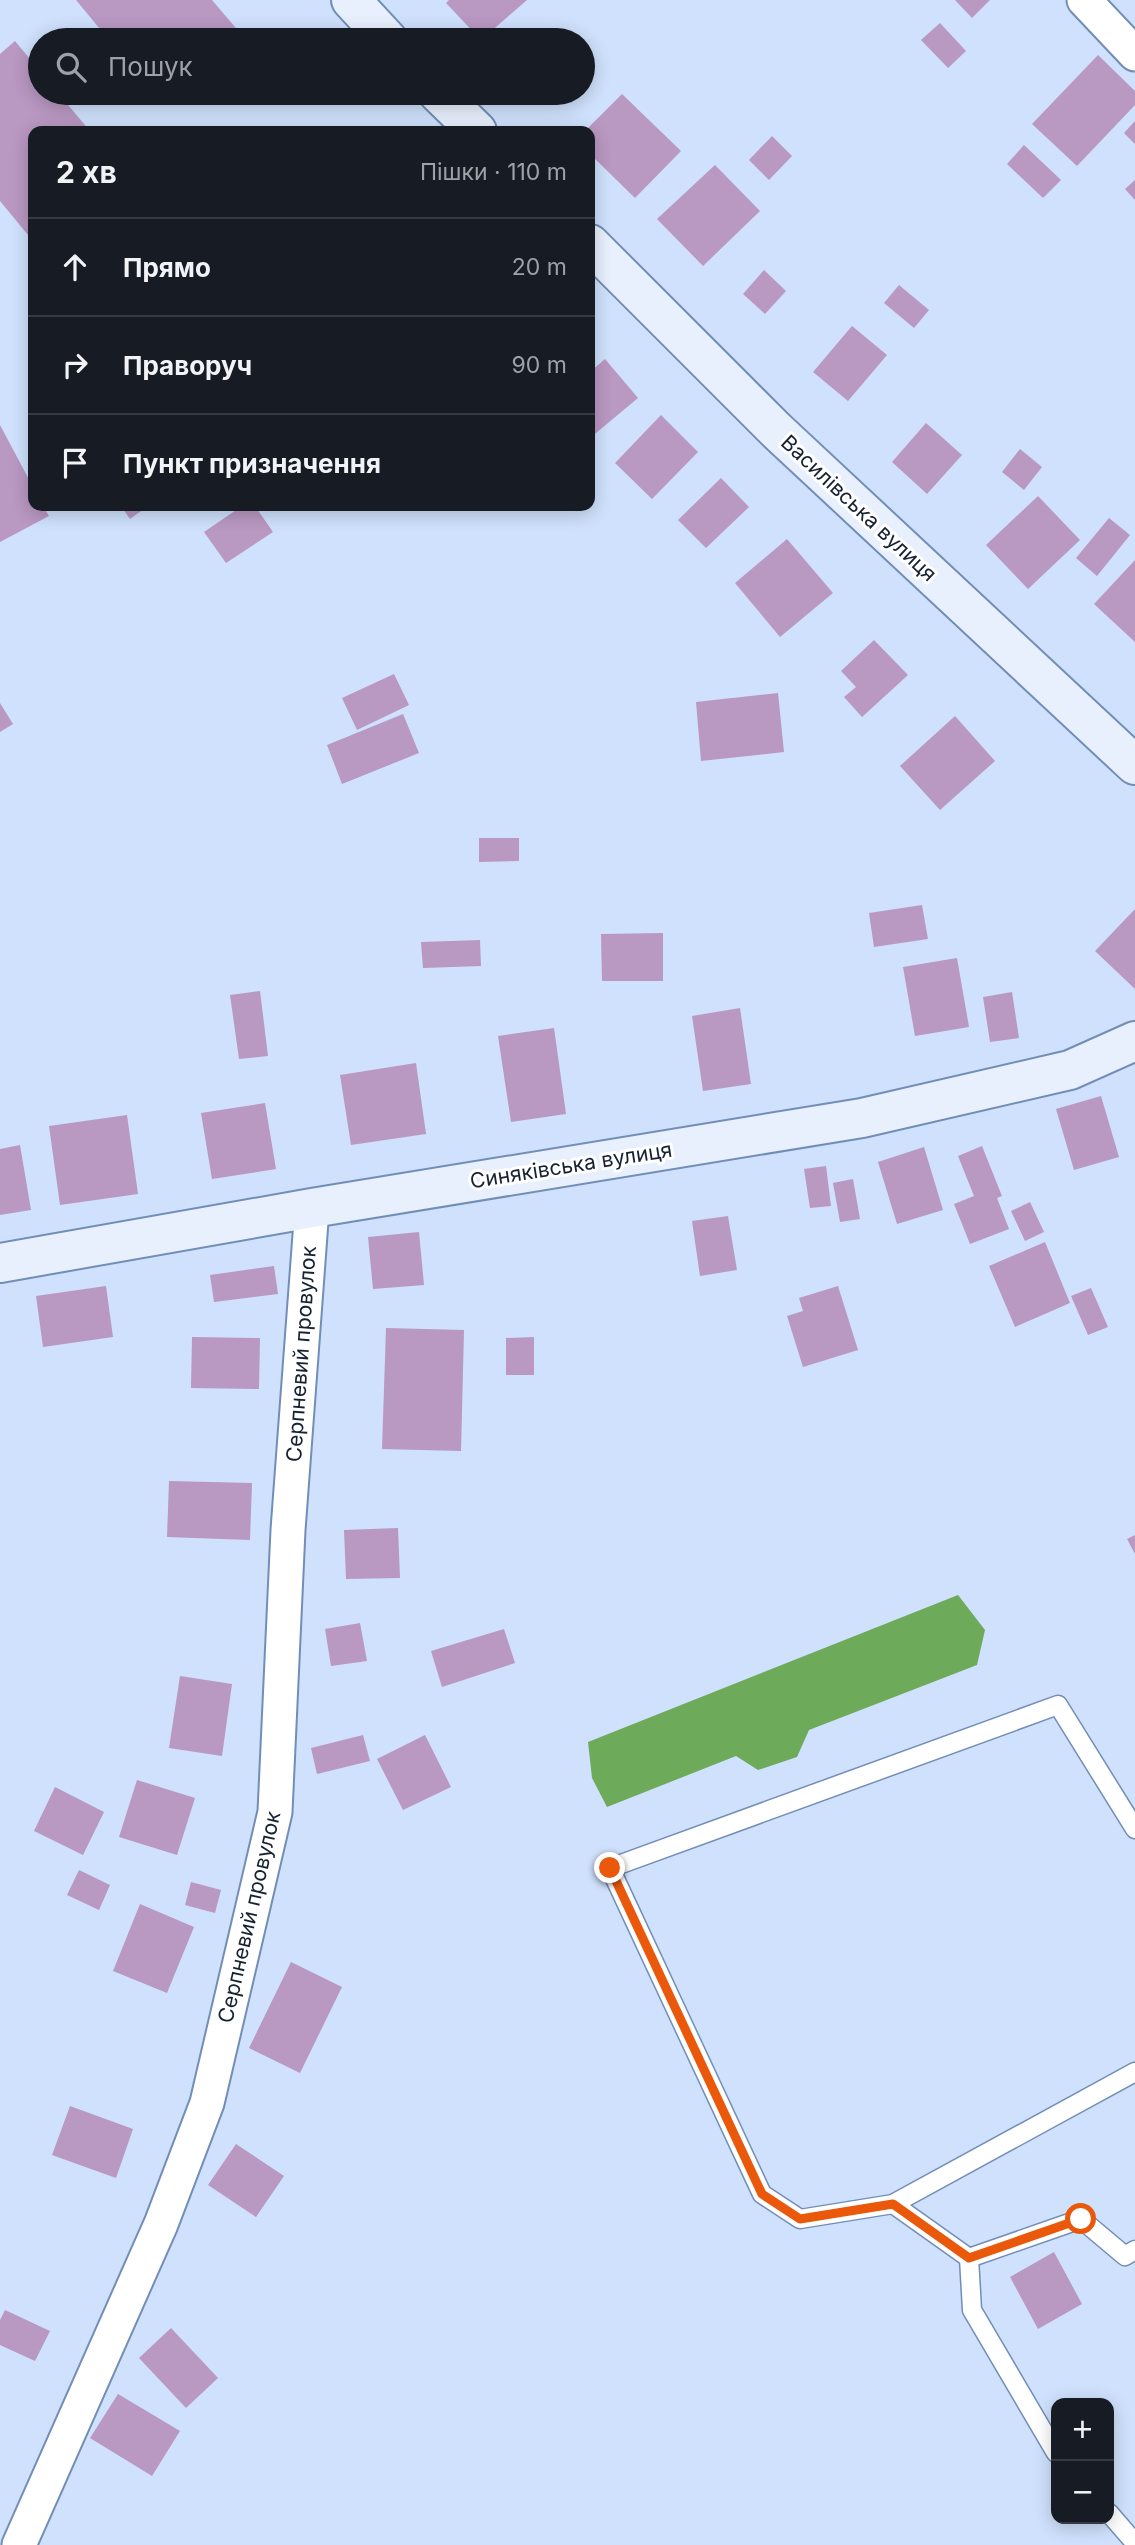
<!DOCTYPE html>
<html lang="uk">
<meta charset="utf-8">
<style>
body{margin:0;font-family:Inter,sans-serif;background:#242831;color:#f1f3f6}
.controls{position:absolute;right:21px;bottom:21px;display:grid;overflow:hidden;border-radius:14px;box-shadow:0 4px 18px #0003}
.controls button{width:63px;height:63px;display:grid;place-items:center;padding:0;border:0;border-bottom:2px solid #363941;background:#171b24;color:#f1f3f6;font:35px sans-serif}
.stop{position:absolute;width:21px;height:21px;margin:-16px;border:5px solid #ea580c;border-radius:50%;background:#fff}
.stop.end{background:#ea580c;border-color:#fff;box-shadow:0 2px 7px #0008}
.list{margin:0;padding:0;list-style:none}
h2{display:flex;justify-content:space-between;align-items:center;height:91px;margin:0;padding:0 28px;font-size:30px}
h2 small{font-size:23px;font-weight:400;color:#9ea1a6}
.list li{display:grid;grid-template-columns:46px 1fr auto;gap:21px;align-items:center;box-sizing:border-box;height:98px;padding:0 28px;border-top:2px solid #363941}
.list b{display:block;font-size:26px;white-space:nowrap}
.list em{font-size:23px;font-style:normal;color:#9ea1a6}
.icon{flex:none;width:38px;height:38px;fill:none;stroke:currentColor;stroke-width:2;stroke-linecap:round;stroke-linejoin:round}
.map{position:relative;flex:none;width:1135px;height:2545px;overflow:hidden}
.search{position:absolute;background:#171b24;box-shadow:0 4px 18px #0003;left:28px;top:28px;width:567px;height:77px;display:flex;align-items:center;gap:18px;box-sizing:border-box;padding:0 24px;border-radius:38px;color:#9ea1a6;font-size:26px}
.panel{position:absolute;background:#171b24;box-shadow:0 4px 18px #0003;left:28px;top:126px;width:567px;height:385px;border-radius:14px}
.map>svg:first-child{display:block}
.water{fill:#6daa59}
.building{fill:#b998c2}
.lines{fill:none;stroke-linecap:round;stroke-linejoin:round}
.lane-casing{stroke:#728eb7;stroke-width:21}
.street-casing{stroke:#728eb7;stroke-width:37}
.secondary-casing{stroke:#728eb7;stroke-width:42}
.lane{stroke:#fff;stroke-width:18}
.street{stroke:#fff;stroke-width:33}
.secondary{stroke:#e8f0fd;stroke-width:38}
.route{stroke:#ea580c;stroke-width:9}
.labels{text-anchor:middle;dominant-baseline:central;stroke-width:6;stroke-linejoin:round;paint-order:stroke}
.street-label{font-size:21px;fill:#162132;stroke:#fff}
</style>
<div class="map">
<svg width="1135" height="2545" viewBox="0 0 1135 2545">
<rect width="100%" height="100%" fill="#cfe1fc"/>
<path class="water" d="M958,1595l27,35 -8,35 -168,65 -12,27 -39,13 -22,-14 -129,51 -15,-29 -4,-36z"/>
<path class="building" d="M76,0h136l34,40h-137z
M449,0h78l-46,40 -35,-37z
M955,0h35l-18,18z
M940,23l26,28 -18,17 -27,-28z
M15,41l25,30v22h18l32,38h-57v110l-33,-40v-147z
M1098,55l37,36v14l-58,61 -45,-42z
M153,93h25l-15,12z
M622,94l59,57 -46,47 -45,-44v-23h-5z
M1135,121v23l-11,-11z
M772,136l20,20 -23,24 -20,-20z
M1024,145l37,35 -18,18 -36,-34z
M715,165l45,46 -57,55 -46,-47z
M1135,180v20l-10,-11z
M764,270l22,21 -21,23 -22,-20z
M899,285l30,25 -15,18 -30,-25z
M852,326l35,29 -39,46 -35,-29z
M605,359l33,39 -48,40v-66z
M661,415l37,37 -46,47 -37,-36z
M926,423l36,32 -35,39 -35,-32z
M0,425l33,62v19h10l6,10 -49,26z
M1020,449l22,18 -18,23 -22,-18z
M721,478l28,29 -43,41 -28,-28z
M1038,496l42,44 -52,49 -42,-44z
M121,506h27l-18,13z
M242,506h13l18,26 -47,31 -22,-31z
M1109,518l21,17 -33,41 -21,-18z
M787,539l46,54 -53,44 -45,-54z
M1135,560v82l-41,-38z
M874,640l34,35 -46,42 -18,-20 12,-10 -15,-16z
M394,674l15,31 -52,25 -15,-32z
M778,693l6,59 -83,9 -5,-59z
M0,703l13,21 -13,8z
M403,714l16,39 -77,31 -15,-39z
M955,716l40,45 -55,49 -40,-44z
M479,838h40v23l-40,1z
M922,905l6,34 -54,8 -5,-34z
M1135,909v80l-40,-38z
M663,933v48h-61l-1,-47z
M480,940l1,26 -58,2 -2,-26z
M957,958l12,69 -54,9 -12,-69z
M260,991l8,65 -29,3 -9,-64z
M1012,992l7,46 -29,4 -7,-45z
M740,1008l11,76 -48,7 -11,-75z
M554,1028l12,86 -55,8 -13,-86z
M416,1063l10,71 -75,11 -11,-70z
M1101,1096l18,61 -45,13 -18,-61z
M265,1103l11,66 -64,10 -11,-66z
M127,1115l11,79 -78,11 -11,-79z
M20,1145l11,65 -31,5v-66z
M982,1146l20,50 -5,2 12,31 -39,15 -16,-40 20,-8 -16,-40z
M924,1147l19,63 -46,14 -19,-62z
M826,1166l5,40 -21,2 -6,-39z
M853,1179l7,40 -20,3 -7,-39z
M1030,1202l14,30 -19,9 -14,-30z
M728,1216l9,54 -37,6 -8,-55z
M419,1232l5,53 -51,4 -5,-52z
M1045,1242l25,61 -55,24 -26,-61z
M274,1266l4,28 -64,8 -4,-27z
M106,1286l7,51 -70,10 -7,-51z
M838,1286l20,64 -55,17 -16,-51 16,-5 -4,-13z
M1091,1288l17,39 -20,8 -17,-39z
M386,1328l78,2 -3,121 -79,-2z
M192,1337l68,1 -1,51 -68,-1z
M534,1337v38h-28v-37z
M169,1481l83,2 -2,57 -83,-3z
M398,1528l2,50 -54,1 -2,-49z
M1135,1535v19l-8,-15z
M360,1623l7,38 -36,5 -6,-37z
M504,1629l11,34 -73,24 -11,-36z
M180,1676l52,8 -10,72 -53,-8z
M363,1735l7,26 -53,13 -6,-26z
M425,1735l26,52 -48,23 -26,-51z
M137,1780l58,18 -18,57 -58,-18z
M55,1787l49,25 -21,43 -49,-24z
M79,1870l31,15 -11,25 -32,-15z
M191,1882l30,8 -6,23 -30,-8z
M140,1904l54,23 -27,66 -54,-22z
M291,1962l51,25 -42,86 -51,-25z
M70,2106l63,23 -17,49 -64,-23z
M236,2144l48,32 -28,41 -48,-32z
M1054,2252l28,52 -44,25 -28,-52z
M5,2310l45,21 -15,30 -35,-16v-25z
M171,2328l47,50 -32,30 -47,-50z
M118,2394l62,37 -28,45 -62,-38z"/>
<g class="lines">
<defs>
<path id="lane" d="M1135,1829l-77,-124 -448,163 152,326 38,25 93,-15 242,-132
M893,2204l76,54 112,-39 44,37 10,-6
M969,2258l3,52 84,143
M1109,2513l26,30"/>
<path id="street" d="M1084,0l51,54
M19,2545l142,-321 46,-121 68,-291 13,-282 24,-322"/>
<path id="secondary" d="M351,0l37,40
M438,93l39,38
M590,244l186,186 359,335
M0,1263l312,-55 550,-90 208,-48 65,-29"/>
</defs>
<use href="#lane" class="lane-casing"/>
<use href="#street" class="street-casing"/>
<use href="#secondary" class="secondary-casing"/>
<use href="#lane" class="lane"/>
<use href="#street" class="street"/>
<use href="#secondary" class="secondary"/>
</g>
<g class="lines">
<path class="route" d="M610,1868l152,326 38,25 93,-15 76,54 112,-39"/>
</g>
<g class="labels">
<g class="street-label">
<text transform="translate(859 508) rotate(43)">Василівська вулиця</text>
<text transform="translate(571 1165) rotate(-9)">Синяківська вулиця</text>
<text transform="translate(301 1354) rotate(-86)">Серпневий провулок</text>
<text transform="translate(249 1917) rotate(-77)">Серпневий провулок</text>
</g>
</g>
</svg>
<div class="controls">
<button>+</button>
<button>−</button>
</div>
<div class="stop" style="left:1081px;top:2219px"></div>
<div class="stop end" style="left:610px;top:1868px"></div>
<div class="search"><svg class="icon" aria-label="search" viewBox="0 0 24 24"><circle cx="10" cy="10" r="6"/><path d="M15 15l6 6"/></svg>Пошук</div>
<section class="panel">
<h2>2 хв<small>Пішки · 110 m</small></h2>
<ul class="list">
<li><svg class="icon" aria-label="ahead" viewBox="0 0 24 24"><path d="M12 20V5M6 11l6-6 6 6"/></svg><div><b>Прямо</b></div><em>20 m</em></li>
<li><svg class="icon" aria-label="right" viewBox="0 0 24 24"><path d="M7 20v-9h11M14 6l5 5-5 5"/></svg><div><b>Праворуч</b></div><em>90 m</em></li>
<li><svg class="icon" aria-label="arrive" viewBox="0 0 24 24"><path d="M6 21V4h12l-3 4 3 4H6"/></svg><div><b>Пункт призначення</b></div></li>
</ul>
</section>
</div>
